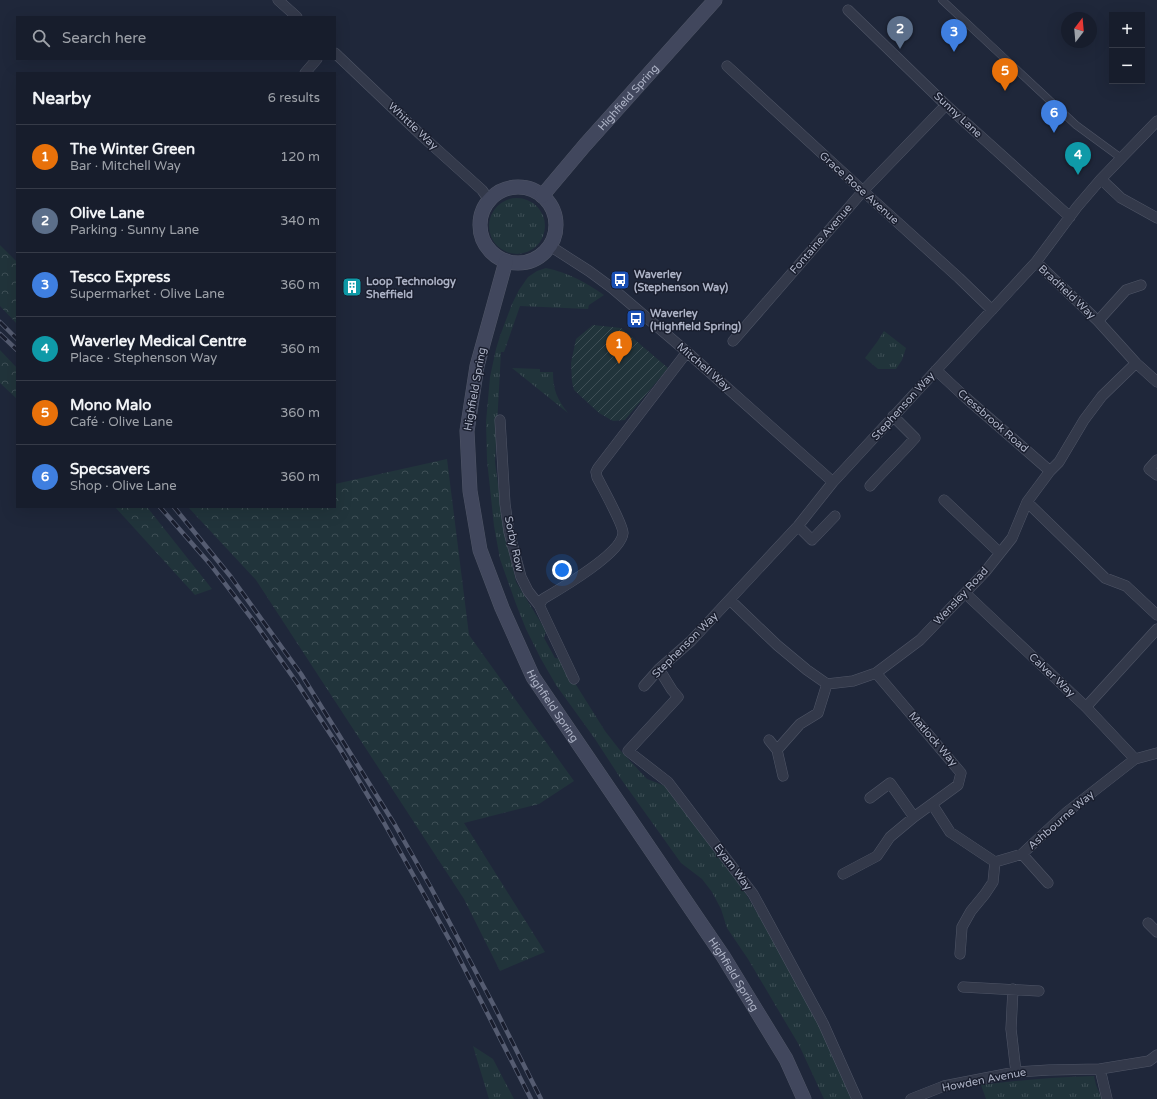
<!DOCTYPE html>
<meta charset="utf-8">
<style>
body{margin:0;font-family:"Varela Round",sans-serif;background:#242a38;color:#f1f3f6}
.controls{position:absolute;right:12px;top:12px;display:grid;overflow:hidden;border-radius:0px;box-shadow:0 4px 16px #0002}
.controls button{width:36px;height:36px;display:grid;place-items:center;padding:0;border:0;border-bottom:1px solid #363b48;background:#171d2c;color:#f1f3f6;font:20px sans-serif}
.compass{position:absolute;left:1061px;top:12px;width:36px;height:36px;border-radius:50%;background:#171d2c;box-shadow:0 4px 16px #0002;rotate:16deg}
.you{position:absolute;left:562px;top:570px;width:14px;height:14px;margin:-10px;border:3px solid #fff;border-radius:50%;background:#1a73e8;box-shadow:0 0 0 6px #1a73e833}
.badge{display:grid;place-items:center;width:26px;height:26px;border-radius:50%;background:#0b8043;color:#fff;font-size:13px;font-weight:700}
.pin{position:absolute;translate:-50% -33px;filter:drop-shadow(0 1px 2px #0008)}
.pin::after{content:'';position:absolute;top:21px;width:14px;height:12px;background:inherit;clip-path:polygon(0 0,100% 0,50% 100%)}
.list{margin:0;padding:0;list-style:none}
h2{display:flex;justify-content:space-between;align-items:center;height:52px;margin:0;padding:0 16px;font-size:17px}
h2 small{font-size:13px;font-weight:400;color:#9ea2a9}
.list li{display:grid;grid-template-columns:26px 1fr auto;gap:12px;align-items:center;box-sizing:border-box;height:64px;padding:0 16px;border-top:1px solid #363b48}
.list b{display:block;font-size:15px;white-space:nowrap}
.list p{margin:0;font-size:13px;white-space:nowrap;color:#9ea2a9}
.list em{font-size:13px;font-style:normal;color:#9ea2a9}
.icon{flex:none;width:22px;height:22px;fill:none;stroke:currentColor;stroke-width:2;stroke-linecap:round;stroke-linejoin:round}
.map{position:relative;flex:none;width:1157px;height:1099px;overflow:hidden}
.search{position:absolute;background:#171d2c;box-shadow:0 4px 16px #0002;left:16px;top:16px;width:320px;height:44px;display:flex;align-items:center;gap:10px;box-sizing:border-box;padding:0 14px;border-radius:0px;color:#9ea2a9;font-size:15px}
.panel{position:absolute;background:#171d2c;box-shadow:0 4px 16px #0002;left:16px;top:72px;width:320px;height:436px;border-radius:0px}
.map>svg:first-child{display:block}
.grass{fill:url(#grass-tufts)}
.forest{fill:url(#forest-crowns)}
.garden{fill:url(#garden-furrows)}
.lines{fill:none;stroke-linecap:round;stroke-linejoin:round}
.pedestrian-casing{stroke:#505667;stroke-width:8}
.minor-casing{stroke:#505667;stroke-width:11}
.secondary-casing{stroke:#505667;stroke-width:15}
.pedestrian{stroke:#33394a;stroke-width:7}
.minor{stroke:#33394a;stroke-width:10}
.secondary{stroke:#41475d;stroke-width:14}
.rail-casing{stroke:#555c71;stroke-width:4.5}
.rail{stroke:#191e2e;stroke-width:3;stroke-dasharray:9;stroke-linecap:butt}
.labels{text-anchor:middle;dominant-baseline:central;stroke-width:3;stroke-linejoin:round;paint-order:stroke}
.street-label{font-size:11px;fill:#adb3c6;stroke:#191e2e}
.poi-label{font-size:11px;font-weight:bold;fill:#adb3c6;stroke:#191e2e;text-anchor:start}
</style>
<div class="map">
<svg width="1157" height="1099" viewBox="0 0 1157 1099">
<defs>
<pattern id="grass-tufts" width="24" height="20" patternUnits="userSpaceOnUse"><rect width="24" height="20" fill="#21343b"/><path d="M3 7l-1-3M5 7V3M7 7l1-3M15 17l-1-3M17 17v-4M19 17l1-3" fill="none" stroke="#3f4f56"/></pattern>
<pattern id="forest-crowns" width="20" height="18" patternUnits="userSpaceOnUse"><rect width="20" height="18" fill="#21343b"/><path d="M2 6a3 3 0 1 1 6 0M12 15a3 3 0 1 1 6 0" fill="none" stroke="#3f4f56"/></pattern>
<pattern id="garden-furrows" width="10" height="10" patternUnits="userSpaceOnUse"><rect width="10" height="10" fill="#21343b"/><path d="M-1 1l2-2M0 10L10 0M9 11l2-2" fill="none" stroke="#3f4f56"/></pattern>
</defs>
<rect width="100%" height="100%" fill="#1f273a"/>
<path class="grass" d="M489 226a28 28 0 1 1 56 0a28 28 0 1 1-56 0Z
M546,268c23,5 39,14 58,27l-15,10 -1,4 -68,-3 -16,46h-3l-6,110 8,60 13,60 30,49 -2,7 11,20 6,1 7,13 37,59 14,18 28,30 21,8 57,72 69,116 33,62 27,62h-30l-25,-54 -51,-86 -21,-31 -6,-19 -9,-17 -10,-13 -21,-16 -60,-84 -26,-40 -39,-54 -15,-26 -15,-30 -10,-25 -16,-45 -6,-33 -7,-66 -1,-38 4,-45 6,-28 4,-13 12,-32 7,-14 9,-13 9,-6z
M884,331l22,17 -4,12 -6,9h-18l-13,-11 12,-16z
M512,368l28,1v3h13c0,18 4,27 15,41z
M473,1046l20,13 21,40h-25z
M1094,1076l2,9 6,14h-116l-5,-14c38,-5 75,-8 113,-9z"/>
<path class="forest" d="M0,245l17,17v62l-17,-18z
M0,350l17,18v31l-17,-16z
M447,459l22,176 105,146 -35,23 -75,19 81,129 -45,19 -36,-72 -208,-319 -68,-73h147v-23z
M115,507h32l65,82 -17,6z"/>
<path class="garden" d="M593,325l28,3 47,40 -43,52 -12,1 -14,-8 -25,-23 -2,-8 -1,-19 5,-24z"/>
<g class="lines">
<defs>
<path id="pedestrian" d="M942,0l134,125 45,33"/>
<path id="minor" d="M278,0l19,17
M848,10l98,95 124,112
M335,53l86,82 61,55 7,10
M727,66l136,125 96,87 33,32
M305,73l12,-14
M1101,179l20,19 36,20
M550,246l39,25 23,17 75,64 146,130
M1036,262l62,59 38,42 21,19
M1098,321l28,-31 15,-5
M733,341l130,-150 83,-86
M936,370l29,27 85,74
M500,420l5,84 4,28 12,45 7,14 11,14 35,74
M1157,460l-8,9 8,6
M870,486c15,-17 31,-32 45,-48l-22,-22
M944,500l56,53
M1027,502l78,76 21,8 31,29
M798,526l14,14 23,-24
M965,593l121,114 49,52
M730,600l47,45 30,25 20,14 26,-3 23,-8 44,-33 45,-47 20,-21 27,-34 15,-36 23,-31 9,-9 25,-42 18,-24 34,-33
M539,605l4,-6c17,-10 79,-46 80,-66 0,-9 -21,-46 -26,-56l-1,-5 2,-4 89,-116
M659,669l13,21 6,7 -50,54 40,31 85,112 70,129 34,76
M644,686l15,-17 32,-28 107,-115 35,-44 203,-220 41,-55 24,-28 56,-58
M1086,707l71,-78
M769,740l8,10 23,-26 18,-11 9,-29
M777,750l6,26
M870,798l20,-15 24,34
M932,804l18,28 45,30 27,-8 45,-42 68,-53 22,-6
M1022,854l26,29
M843,874l34,-18 13,-19 24,-20 44,-32 3,-12 -85,-100
M1148,923l9,9
M960,954l2,-27 9,-16 14,-17 8,-12 2,-20
M963,987l76,4
M1013,989l-2,40 5,43
M1100,1069l49,-8 8,-6
M911,1099l33,-13 72,-14 33,-2 51,-1 7,30"/>
<g id="secondary">
<circle cx="518" cy="225" r="38"/>
<path id="s1" d="M542,196l43,-51 130,-145"/>
<path id="s2" d="M506,261l-29,105 -10,65 3,60 10,59 22,58 31,69 190,279 63,103 18,40"/>
</g>
</defs>
<use href="#pedestrian" class="pedestrian-casing"/>
<use href="#minor" class="minor-casing"/>
<use href="#secondary" class="secondary-casing"/>
<use href="#pedestrian" class="pedestrian"/>
<use href="#minor" class="minor"/>
<use href="#secondary" class="secondary"/>
<defs>
<path id="rail" d="M0,322l17,17
M0,334l17,16
M160,507l50,57 45,59 42,60 43,66 43,72 71,127 77,151
M174,507l57,70 70,97 94,151 35,61 63,118 48,95"/>
</defs>
<use href="#rail" class="rail-casing"/>
<use href="#rail" class="rail"/>
</g>
<defs>
<symbol id="bus-square" viewBox="-11 -11 22 22"><rect x="-9" y="-9" width="18" height="18" rx="4" fill="#1a4fb4" stroke="#191e2e"/><path d="M-5-6H5V4H4V6H2V4H-2V6H-4V4H-5ZM-3.5-4V0h7V-4ZM-3.5 1.2v1.5H-2V1.2ZM2 1.2v1.5H3.5V1.2Z" fill="#fff"/></symbol>
<symbol id="building-square" viewBox="-11 -11 22 22"><rect x="-9" y="-9" width="18" height="18" rx="4" fill="#0f9aa8" stroke="#191e2e"/><path d="M-4-6H4V6H1V3H-1V6H-4ZM-2.5-4.3h1.7v1.8h-1.7ZM.8-4.3h1.7v1.8H.8ZM-2.5-1h1.7V.8h-1.7ZM.8-1h1.7V.8H.8Z" fill="#fff"/></symbol>
</defs>
<g fill-rule="evenodd">
<use href="#bus-square" x="609" y="269" width="22" height="22"/>
<use href="#building-square" x="341" y="276" width="22" height="22"/>
<use href="#bus-square" x="625" y="308" width="22" height="22"/>
</g>
<g class="labels">
<g class="street-label">
<text stroke="none"><textPath href="#s1" startOffset="131">Highfield Spring</textPath></text>
<text transform="translate(958 115) rotate(43)">Sunny Lane</text>
<text transform="translate(413 126) rotate(43)">Whittle Way</text>
<text transform="translate(859 188) rotate(42)">Grace Rose Avenue</text>
<text transform="translate(821 239) rotate(-49)">Fontaine Avenue</text>
<text transform="translate(1067 292) rotate(43)">Bradfield Way</text>
<text transform="translate(704 367) rotate(41)">Mitchell Way</text>
<text transform="translate(475 389) rotate(-80)">Highfield Spring</text>
<text transform="translate(903 406) rotate(-48)">Stephenson Way</text>
<text transform="translate(993 421) rotate(41)">Cressbrook Road</text>
<text transform="translate(514 544) rotate(78)">Sorby Row</text>
<text transform="translate(961 596) rotate(-47)">Wensley Road</text>
<text transform="translate(685 645) rotate(-45)">Stephenson Way</text>
<text transform="translate(1052 675) rotate(43)">Calver Way</text>
<text stroke="none"><textPath href="#s2" startOffset="467">Highfield Spring</textPath></text>
<text transform="translate(933 739) rotate(49)">Matlock Way</text>
<text transform="translate(1061 820) rotate(-41)">Ashbourne Way</text>
<text transform="translate(733 867) rotate(53)">Eyam Way</text>
<text stroke="none"><textPath href="#s2" startOffset="791">Highfield Spring</textPath></text>
<text transform="translate(984 1080) rotate(-11)">Howden Avenue</text>
</g>
<g class="poi-label">
<text x="634" y="274">Waverley<tspan x="634" dy="13">(Stephenson Way)</tspan></text>
<text x="366" y="281">Loop Technology<tspan x="366" dy="13">Sheffield</tspan></text>
<text x="650" y="313">Waverley<tspan x="650" dy="13">(Highfield Spring)</tspan></text>
</g>
</g>
</svg>
<div class="controls">
<button>+</button>
<button>−</button>
</div>
<svg class="compass" viewBox="-18 -18 36 36"><path d="M0-13l5 13h-10z" fill="#e53935"/><path d="M0 13l5-13h-10z" fill="#9ea2a9"/></svg>
<div class="you"></div>
<div class="pin badge" style="left:619px;top:364px;background:#e8710a">1</div>
<div class="pin badge" style="left:900px;top:49px;background:#5c6f8a">2</div>
<div class="pin badge" style="left:954px;top:52px;background:#3f7fe0">3</div>
<div class="pin badge" style="left:1078px;top:175px;background:#0f9aa8">4</div>
<div class="pin badge" style="left:1005px;top:91px;background:#e8710a">5</div>
<div class="pin badge" style="left:1054px;top:133px;background:#3f7fe0">6</div>
<div class="search"><svg class="icon" aria-label="search" viewBox="0 0 24 24"><circle cx="10" cy="10" r="6"/><path d="M15 15l6 6"/></svg>Search here</div>
<section class="panel">
<h2>Nearby<small>6 results</small></h2>
<ul class="list">
<li><span class="badge" style="background:#e8710a">1</span><div><b>The Winter Green</b><p>Bar · Mitchell Way</p></div><em>120 m</em></li>
<li><span class="badge" style="background:#5c6f8a">2</span><div><b>Olive Lane</b><p>Parking · Sunny Lane</p></div><em>340 m</em></li>
<li><span class="badge" style="background:#3f7fe0">3</span><div><b>Tesco Express</b><p>Supermarket · Olive Lane</p></div><em>360 m</em></li>
<li><span class="badge" style="background:#0f9aa8">4</span><div><b>Waverley Medical Centre</b><p>Place · Stephenson Way</p></div><em>360 m</em></li>
<li><span class="badge" style="background:#e8710a">5</span><div><b>Mono Malo</b><p>Café · Olive Lane</p></div><em>360 m</em></li>
<li><span class="badge" style="background:#3f7fe0">6</span><div><b>Specsavers</b><p>Shop · Olive Lane</p></div><em>360 m</em></li>
</ul>
</section>
</div>
